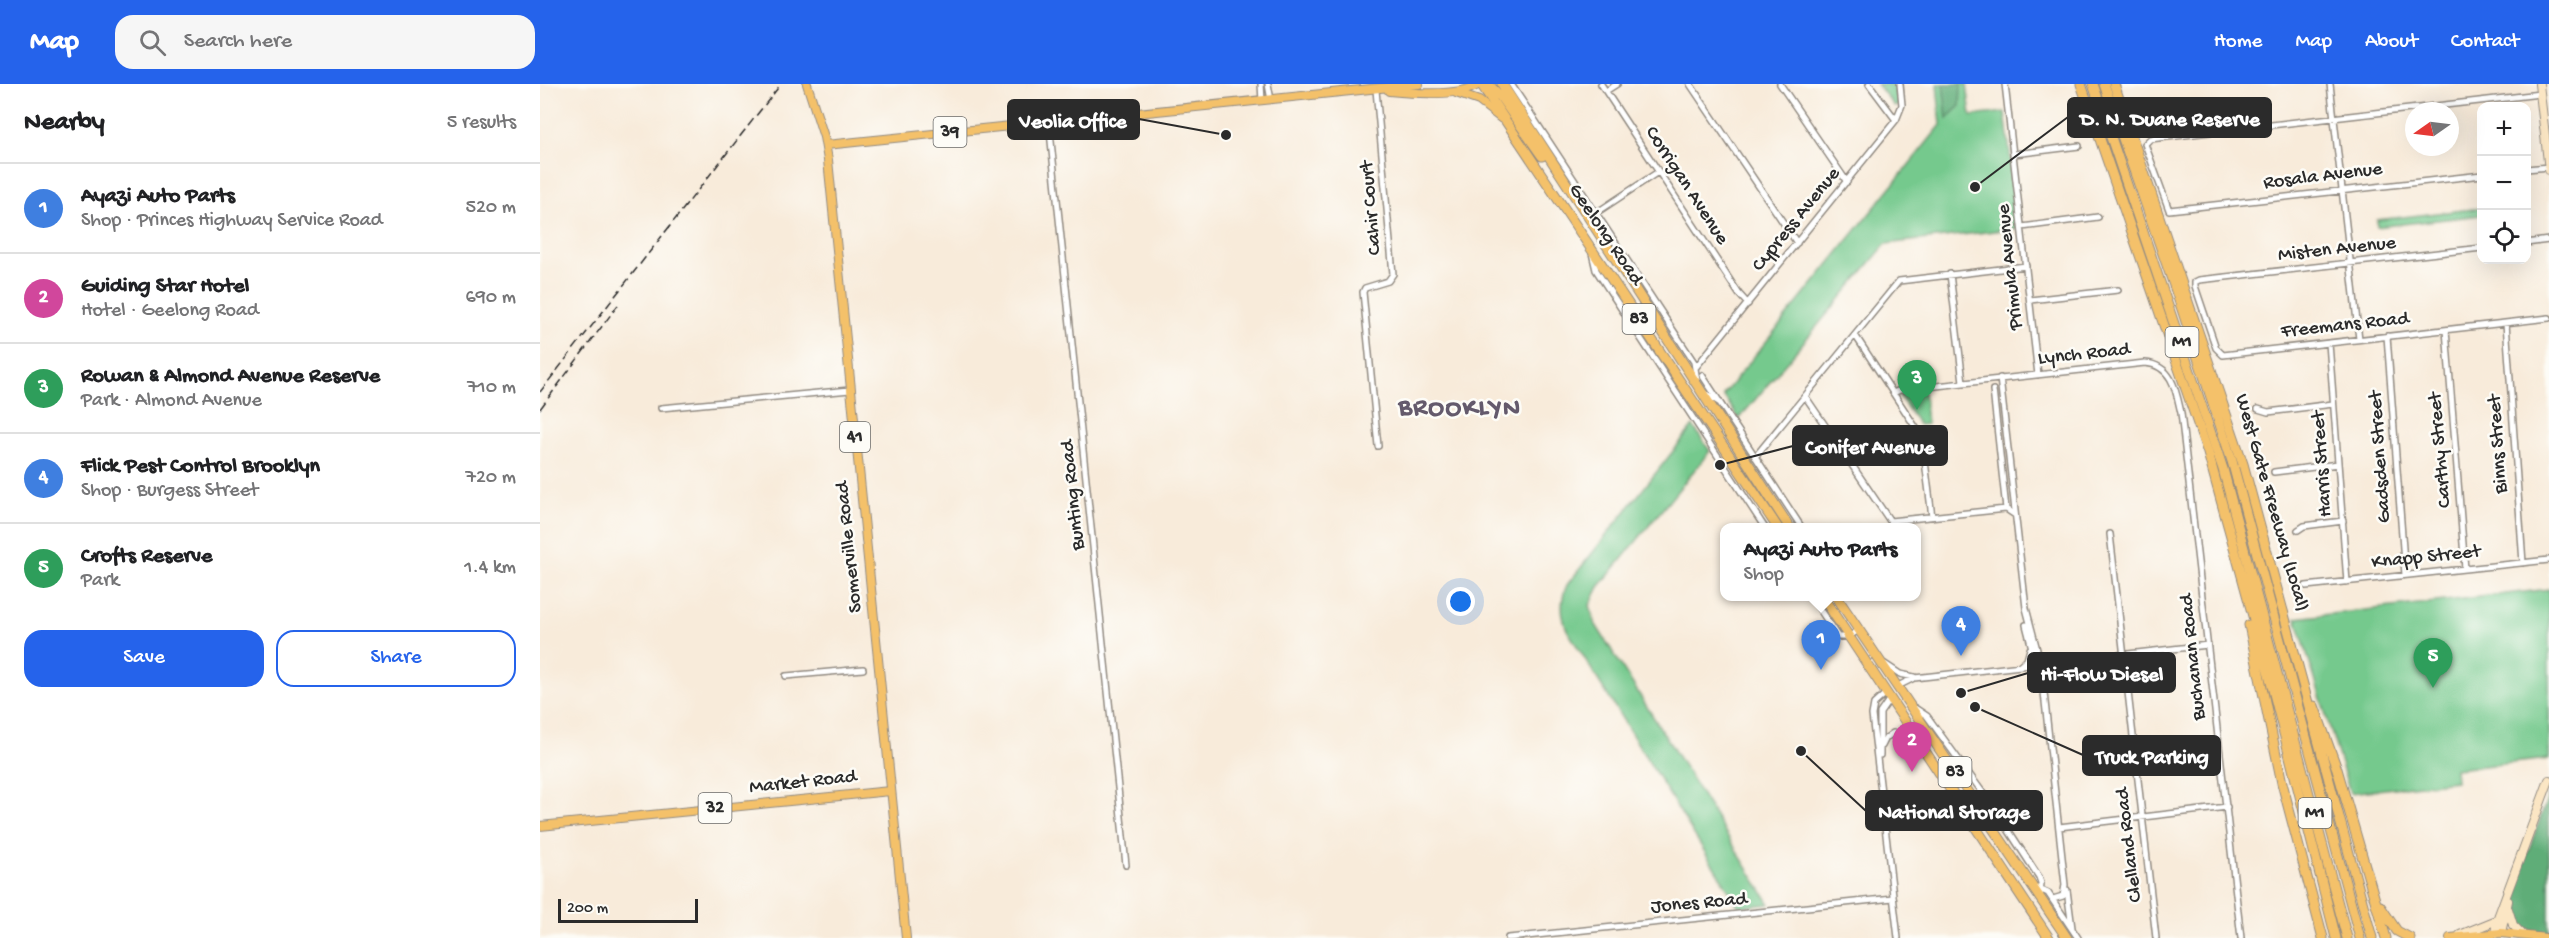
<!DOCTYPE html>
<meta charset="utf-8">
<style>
body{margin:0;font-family:"Gochi Hand",sans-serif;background:#f6f6f6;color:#202124}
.controls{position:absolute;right:18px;top:18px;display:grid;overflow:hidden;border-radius:12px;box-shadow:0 6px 24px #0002}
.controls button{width:54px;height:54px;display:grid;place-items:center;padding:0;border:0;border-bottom:2px solid #e0e0e0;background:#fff;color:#202124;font:30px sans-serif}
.compass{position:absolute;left:1865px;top:18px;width:54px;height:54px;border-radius:50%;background:#fff;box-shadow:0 6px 24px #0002;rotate:256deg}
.scale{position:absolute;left:18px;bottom:15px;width:140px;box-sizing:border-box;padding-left:6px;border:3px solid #2b2b2b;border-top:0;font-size:16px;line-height:21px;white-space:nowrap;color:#2b2b2b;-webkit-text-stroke:4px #fdfcf7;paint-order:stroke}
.you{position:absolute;left:921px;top:518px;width:21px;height:21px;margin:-15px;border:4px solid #fff;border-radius:50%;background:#1a73e8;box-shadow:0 0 0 9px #1a73e833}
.badge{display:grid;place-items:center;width:39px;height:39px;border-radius:50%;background:#2563eb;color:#fff;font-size:20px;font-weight:700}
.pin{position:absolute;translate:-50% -50px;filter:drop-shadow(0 2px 3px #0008)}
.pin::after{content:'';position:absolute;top:32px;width:21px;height:18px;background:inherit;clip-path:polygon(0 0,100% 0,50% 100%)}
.popup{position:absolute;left:1180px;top:439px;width:201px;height:78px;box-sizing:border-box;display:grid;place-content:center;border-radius:12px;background:#fff;filter:drop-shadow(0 2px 4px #0005);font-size:20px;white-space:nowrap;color:#757577}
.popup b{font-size:22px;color:#202124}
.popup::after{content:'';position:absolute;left:50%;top:100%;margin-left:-12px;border:12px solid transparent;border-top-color:#fff}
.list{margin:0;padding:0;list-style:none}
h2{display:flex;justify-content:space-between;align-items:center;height:78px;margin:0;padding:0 24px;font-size:26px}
h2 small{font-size:20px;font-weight:400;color:#757577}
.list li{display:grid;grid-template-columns:39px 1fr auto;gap:18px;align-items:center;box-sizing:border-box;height:90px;padding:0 24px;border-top:2px solid #e0e0e0}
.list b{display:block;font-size:22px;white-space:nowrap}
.list p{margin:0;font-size:20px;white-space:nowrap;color:#757577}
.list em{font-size:20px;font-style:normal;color:#757577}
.actions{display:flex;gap:12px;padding:18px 24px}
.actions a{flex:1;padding:14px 0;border:2px solid #2563eb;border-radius:18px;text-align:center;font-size:21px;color:#2563eb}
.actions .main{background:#2563eb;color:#fff}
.icon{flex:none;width:33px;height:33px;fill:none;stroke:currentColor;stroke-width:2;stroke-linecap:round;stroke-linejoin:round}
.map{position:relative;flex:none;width:2009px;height:854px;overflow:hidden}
header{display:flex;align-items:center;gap:36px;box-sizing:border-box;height:84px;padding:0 30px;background:#2563eb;color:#fff}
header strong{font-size:28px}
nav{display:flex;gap:33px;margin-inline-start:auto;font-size:21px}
.search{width:420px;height:54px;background:#f6f6f6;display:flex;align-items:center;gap:15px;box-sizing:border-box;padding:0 21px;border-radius:18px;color:#757577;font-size:22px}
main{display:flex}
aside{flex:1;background:#fff}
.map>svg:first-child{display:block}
.green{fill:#74c98d;stroke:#507a5c;stroke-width:1.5}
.forest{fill:#5fad78;stroke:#456c52;stroke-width:1.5}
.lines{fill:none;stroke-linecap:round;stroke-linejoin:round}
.minor-casing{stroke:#928b82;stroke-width:8}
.secondary-casing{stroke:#928b82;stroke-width:10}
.primary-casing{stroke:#928b82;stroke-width:10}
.trunk-casing{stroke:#928b82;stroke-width:11}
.motorway-casing{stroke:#928b82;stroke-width:11}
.minor{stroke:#fff;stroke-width:5}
.secondary{stroke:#fbe6c4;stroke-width:8}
.primary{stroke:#f4c16b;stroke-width:8}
.trunk{stroke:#f4c16b;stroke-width:9}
.motorway{stroke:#f4c16b;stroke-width:9}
.rail{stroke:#2b2b2b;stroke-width:1.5;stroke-dasharray:9 4.5;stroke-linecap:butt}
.labels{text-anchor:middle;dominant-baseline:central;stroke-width:5;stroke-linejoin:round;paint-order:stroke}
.shield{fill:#fdfcf7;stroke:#6a6a68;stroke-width:1.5}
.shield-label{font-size:18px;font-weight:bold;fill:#2b2b2b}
.street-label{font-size:20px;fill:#2b2b2b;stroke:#fdfcf7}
.district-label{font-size:26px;font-weight:bold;letter-spacing:1.5px;fill:#645a6c;stroke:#fdfcf7}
.leader{fill:none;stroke:#2b2b2b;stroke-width:2}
.callout-dot{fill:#2b2b2b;stroke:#fdfcf7;stroke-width:2}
.callout{fill:#2b2b2b;stroke:#2b2b2b;stroke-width:2}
.callout-label{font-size:21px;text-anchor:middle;font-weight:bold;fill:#fff}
</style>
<header>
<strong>Map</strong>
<div class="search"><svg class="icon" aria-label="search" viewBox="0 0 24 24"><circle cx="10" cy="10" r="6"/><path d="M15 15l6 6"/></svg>Search here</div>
<nav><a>Home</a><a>Map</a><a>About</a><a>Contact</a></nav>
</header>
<main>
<aside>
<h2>Nearby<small>5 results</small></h2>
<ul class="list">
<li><span class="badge" style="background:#3f7fe0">1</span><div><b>Ayazi Auto Parts</b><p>Shop · Princes Highway Service Road</p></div><em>520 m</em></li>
<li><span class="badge" style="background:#d1479c">2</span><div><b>Guiding Star Hotel</b><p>Hotel · Geelong Road</p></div><em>690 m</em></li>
<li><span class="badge" style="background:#2e9e5b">3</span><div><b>Rowan &amp; Almond Avenue Reserve</b><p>Park · Almond Avenue</p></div><em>710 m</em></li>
<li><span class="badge" style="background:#3f7fe0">4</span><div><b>Flick Pest Control Brooklyn</b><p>Shop · Burgess Street</p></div><em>720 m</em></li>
<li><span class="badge" style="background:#2e9e5b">5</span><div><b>Crofts Reserve</b><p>Park</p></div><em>1.4 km</em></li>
</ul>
<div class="actions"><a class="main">Save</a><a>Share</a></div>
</aside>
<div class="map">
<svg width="2009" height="854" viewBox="0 0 2009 854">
<rect width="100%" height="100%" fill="#fdfcf7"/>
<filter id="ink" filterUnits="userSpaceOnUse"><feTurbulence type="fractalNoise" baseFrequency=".0167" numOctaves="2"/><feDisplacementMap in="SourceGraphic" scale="12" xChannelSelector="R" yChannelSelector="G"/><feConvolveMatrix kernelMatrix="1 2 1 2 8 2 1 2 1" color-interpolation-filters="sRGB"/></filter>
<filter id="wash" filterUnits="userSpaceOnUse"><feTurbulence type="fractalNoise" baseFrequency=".008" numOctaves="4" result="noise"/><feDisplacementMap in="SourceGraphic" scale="24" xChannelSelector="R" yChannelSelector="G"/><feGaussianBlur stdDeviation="1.35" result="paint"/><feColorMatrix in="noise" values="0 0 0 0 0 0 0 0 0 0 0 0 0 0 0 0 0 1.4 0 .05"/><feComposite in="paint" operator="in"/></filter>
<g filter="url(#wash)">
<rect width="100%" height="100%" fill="#f8ebda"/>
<path class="green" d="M1337,0h20l2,21 -4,2z
M1397,0h30l4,32 34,-4 14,116 -133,16 -147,175 -16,-24 218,-270z
M1941,124v7l-104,12v-7z
M1384,308l3,32 -8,1 -20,-30z
M1153,342l17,25 -111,136 -9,18 4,17 176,282 -31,3 -172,-277c-6,-15 -7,-30 0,-45z
M2009,505v170l-94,10 1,12 -106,12 -54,-175z"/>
<path class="forest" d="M1403,0h18l-1,22 -13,12z
M2009,710v140l-26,-5c-12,-13 -10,-29 -7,-45z"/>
</g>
<g filter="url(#ink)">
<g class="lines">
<defs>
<path id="minor" d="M721,0l1,17
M728,0l3,16
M971,0l183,278 3,19
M1061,0l138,210 9,10
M1150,0l107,159
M1240,0l67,98
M1329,0l27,36
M1465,0l33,291
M1790,0l29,255
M836,6l17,184 -5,7 -23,7 -2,4 15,154
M1066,7l11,-7
M509,38l77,743
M1474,70l65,-8
M1986,85l23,-2
M1942,91l-313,35 -24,-66 5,-5 390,-45
M1056,129l62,-41
M1482,143l76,-10
M1986,159l23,-3
M1942,164l-283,32 -4,2v4l21,62 7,7 326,-37
M1052,169l4,17 169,258
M1410,190l13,108
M1490,216l88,-10
M1966,239l17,240
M1906,246l19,239
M1315,251l67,102 10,80
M1847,252l18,239
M1789,259l18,239
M1156,283l200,-247 6,-15 -2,-21
M1162,291l17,26
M1460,294l26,230 15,57 24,220 -2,11 -10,3
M1453,306l13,119
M1165,309l15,10 82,125
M1353,309l7,-3 245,-27c27,2 31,27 36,50l60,525
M1265,312l85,125 116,-12 9,6
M121,324l189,-18
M1718,325l10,3 65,-8
M1215,373l144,-176 127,-15
M1734,388l64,-8
M1758,446l6,-4 39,-5
M1570,450l46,404
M1766,502l243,-26
M1271,512l27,41h10l11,-7
M1486,541l11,43
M1345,580l15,10 14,3
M1480,582l7,-6 3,-11
M246,592l77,-7
M1356,603l18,-9 294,-33
M1345,610l-11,10 -2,11 26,223
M1375,624l12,8 69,95 43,66 2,6 -1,13
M1342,662l4,-8 7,-5 22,7
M1340,671v-42l9,-13
M1519,743l168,-20
M1497,804l11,5 30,45
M1527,806l5,38
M968,854l385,-40"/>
<path id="secondary" d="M1999,0l10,86
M1968,825l5,16 9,9
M1961,849l7,-32
M1955,850l2,-14 52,-140
M1920,851l37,-15"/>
<path id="primary" d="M267,0l17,53 4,23 78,778
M849,7c21,2 73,6 90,-7
M916,9l23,8 23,18
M286,61l593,-61
M0,742l350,-35
M1910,854l51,-5 44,5"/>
<path id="trunk" d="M941,0l297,444
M948,0l12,12 42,60
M962,0l288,444
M1282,512l227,342
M1296,512l231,342"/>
<path id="motorway" d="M1541,0l127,369 61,221 67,264
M1553,0l130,385 124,469
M1564,0l72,207 56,170 128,477
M1574,0l129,380 129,474
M1709,541l33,158 41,155
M1774,622l23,63 49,169
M1840,822l17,25 13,7"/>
</defs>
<use href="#minor" class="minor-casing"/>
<use href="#secondary" class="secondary-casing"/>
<use href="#primary" class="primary-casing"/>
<use href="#trunk" class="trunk-casing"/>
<use href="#motorway" class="motorway-casing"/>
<use href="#minor" class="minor"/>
<use href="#secondary" class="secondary"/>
<use href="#primary" class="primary"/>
<use href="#trunk" class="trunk"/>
<use href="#motorway" class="motorway"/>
<path class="rail" d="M0,308l241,-308
M0,325l78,-104"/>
</g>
</g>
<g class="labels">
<g class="shield">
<rect x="393.5" y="33" width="33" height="30" rx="4.5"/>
<rect x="1082.5" y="220" width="33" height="30" rx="4.5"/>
<rect x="1625.5" y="243" width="33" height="30" rx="4.5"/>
<rect x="300" y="338" width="30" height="30" rx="4.5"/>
<rect x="1398.5" y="673" width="33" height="30" rx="4.5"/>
<rect x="158.5" y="709" width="33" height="30" rx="4.5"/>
<rect x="1758.5" y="714" width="33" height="30" rx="4.5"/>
</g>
<g class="shield-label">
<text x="410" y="48">39</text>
<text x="1099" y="235">83</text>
<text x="1642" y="258">M1</text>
<text x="315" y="353">41</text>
<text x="1415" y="688">83</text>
<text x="175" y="724">32</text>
<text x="1775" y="729">M1</text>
</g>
<g class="street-label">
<text transform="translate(1783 93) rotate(-7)">Rosala Avenue</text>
<text transform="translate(1146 102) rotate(57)">Corrigan Avenue</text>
<text transform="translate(832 124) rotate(-95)">Cahir Court</text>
<text transform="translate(1257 136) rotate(-51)">Cypress Avenue</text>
<text transform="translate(1065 151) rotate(56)">Geelong Road</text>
<text transform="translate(1797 166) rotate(-6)">Misten Avenue</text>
<text transform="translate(1471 183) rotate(-96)">Primula Avenue</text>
<text transform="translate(1805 242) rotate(-6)">Freemans Road</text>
<text transform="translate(1544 271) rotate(-6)">Lynch Road</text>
<text transform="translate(1959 360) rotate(-94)">Binns Street</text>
<text transform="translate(1901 366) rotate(-95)">Carthy Street</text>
<text transform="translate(1841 373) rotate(-94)">Gadsden Street</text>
<text transform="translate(1783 380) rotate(-94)">Harris Street</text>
<text transform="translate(534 411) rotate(-96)">Bunting Road</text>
<text transform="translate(1731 419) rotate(74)">West Gate Freeway (Local)</text>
<text transform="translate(310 463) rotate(-96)">Somerville Road</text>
<text transform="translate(1886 474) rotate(-6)">Knapp Street</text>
<text transform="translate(1654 573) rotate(-96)">Buchanan Road</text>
<text transform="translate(263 699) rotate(-6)">Market Road</text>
<text transform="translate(1590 761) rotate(-97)">Clelland Road</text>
<text transform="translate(1159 820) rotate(-5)">Jones Road</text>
</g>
<g class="district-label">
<text x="920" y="325">BROOKLYN</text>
</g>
</g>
<path class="leader" d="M1435 103L1528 33M686 51L599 35M1180 381L1253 362M1421 609L1488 589M1435 623L1543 671M1261 667L1326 727"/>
<g class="callout-dot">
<circle cx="1435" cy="103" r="6"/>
<circle cx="686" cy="51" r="6"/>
<circle cx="1180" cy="381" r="6"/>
<circle cx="1421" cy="609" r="6"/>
<circle cx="1435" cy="623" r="6"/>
<circle cx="1261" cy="667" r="6"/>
</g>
<g class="callout">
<rect x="1528" y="14" width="203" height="39" rx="6"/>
<rect x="468" y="16" width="131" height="39" rx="6"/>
<rect x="1253" y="342" width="154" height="39" rx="6"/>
<rect x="1488" y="569" width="147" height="39" rx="6"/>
<rect x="1543" y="652" width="137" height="39" rx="6"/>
<rect x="1326" y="707" width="176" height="39" rx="6"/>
</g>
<g class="callout-label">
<text x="1630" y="41">D. N. Duane Reserve</text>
<text x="533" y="43">Veolia Office</text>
<text x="1330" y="369">Conifer Avenue</text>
<text x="1562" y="596">Hi-Flow Diesel</text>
<text x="1612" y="679">Truck Parking</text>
<text x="1414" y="734">National Storage</text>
</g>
</svg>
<div class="controls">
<button>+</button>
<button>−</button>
<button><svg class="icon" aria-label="locate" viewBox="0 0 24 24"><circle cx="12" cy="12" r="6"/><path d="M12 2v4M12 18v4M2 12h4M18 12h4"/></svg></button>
</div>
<svg class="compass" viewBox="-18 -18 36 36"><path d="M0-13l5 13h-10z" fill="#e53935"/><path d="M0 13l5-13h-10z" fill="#757577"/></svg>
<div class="scale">200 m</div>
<div class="you"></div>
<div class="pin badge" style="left:1281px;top:586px;background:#3f7fe0">1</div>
<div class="popup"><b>Ayazi Auto Parts</b>Shop</div>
<div class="pin badge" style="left:1372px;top:688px;background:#d1479c">2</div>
<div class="pin badge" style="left:1377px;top:326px;background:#2e9e5b">3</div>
<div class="pin badge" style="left:1421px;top:572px;background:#3f7fe0">4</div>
<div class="pin badge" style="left:1893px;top:604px;background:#2e9e5b">5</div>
</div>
</main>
